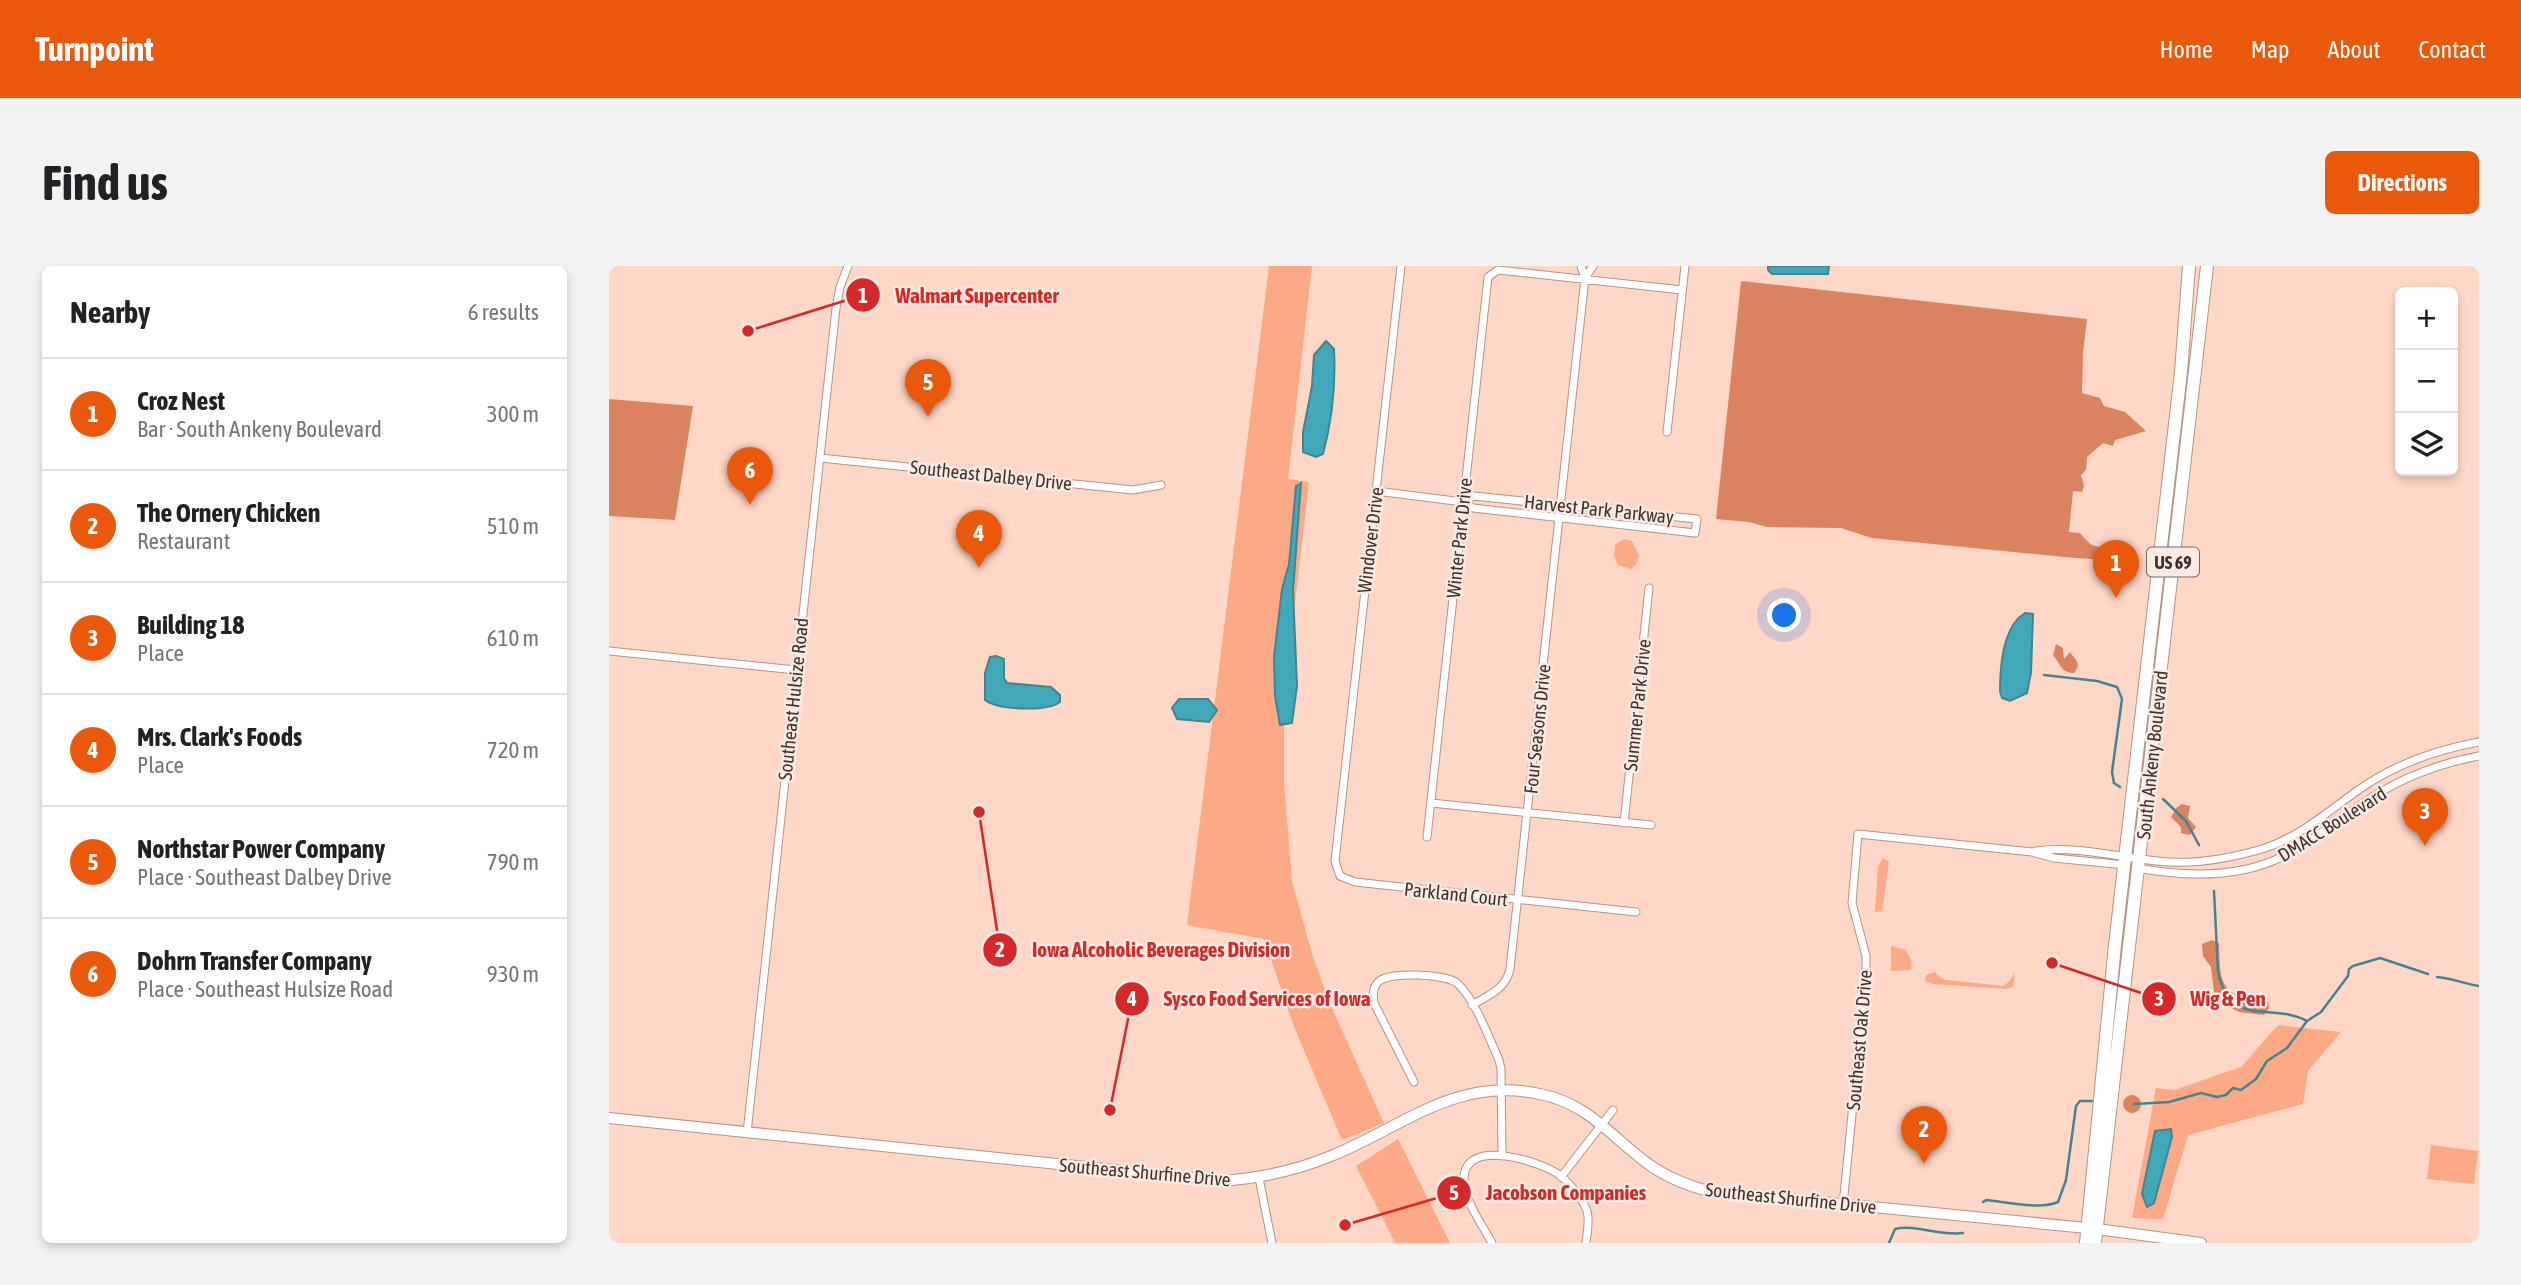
<!DOCTYPE html>
<meta charset="utf-8">
<style>
body{margin:0;font-family:"Asap Condensed",sans-serif;background:#f2f2f2;color:#202124}
.controls{position:absolute;right:21px;top:21px;display:grid;overflow:hidden;border-radius:10px;box-shadow:0 4px 10px #0003}
.controls button{width:63px;height:63px;display:grid;place-items:center;padding:0;border:0;border-bottom:2px solid #e0e0e0;background:#fff;color:#202124;font:35px sans-serif}
.you{position:absolute;left:1176px;top:350px;width:24px;height:24px;margin:-18px;border:5px solid #fff;border-radius:50%;background:#1a73e8;box-shadow:0 0 0 10px #1a73e833}
.badge{display:grid;place-items:center;width:46px;height:46px;border-radius:50%;background:#ea580c;color:#fff;font-size:23px;font-weight:700}
.pin{position:absolute;translate:-50% -58px;filter:drop-shadow(0 2px 4px #0008)}
.pin::after{content:'';position:absolute;top:37px;width:24px;height:21px;background:inherit;clip-path:polygon(0 0,100% 0,50% 100%)}
.list{margin:0;padding:0;list-style:none}
h2{display:flex;justify-content:space-between;align-items:center;height:91px;margin:0;padding:0 28px;font-size:30px}
h2 small{font-size:23px;font-weight:400;color:#757577}
.list li{display:grid;grid-template-columns:46px 1fr auto;gap:21px;align-items:center;box-sizing:border-box;height:112px;padding:0 28px;border-top:2px solid #e0e0e0}
.list b{display:block;font-size:26px;white-space:nowrap}
.list p{margin:0;font-size:23px;white-space:nowrap;color:#757577}
.list em{font-size:23px;font-style:normal;color:#757577}
.icon{flex:none;width:38px;height:38px;fill:none;stroke:currentColor;stroke-width:2;stroke-linecap:round;stroke-linejoin:round}
.map{position:relative;flex:none;width:1870px;height:977px;overflow:hidden;border-radius:10px}
header{display:flex;align-items:center;gap:42px;box-sizing:border-box;height:98px;padding:0 35px;background:#ea580c;color:#fff}
header strong{font-size:33px}
nav{display:flex;gap:38px;margin-inline-start:auto;font-size:24px}
.intro{display:flex;align-items:center;justify-content:space-between;box-sizing:border-box;height:168px;padding:0 42px}
h1{margin:0;font-size:49px}
.button{padding:18px 32px;border-radius:10px;background:#ea580c;color:#fff;font-size:24px;font-weight:700}
main{display:flex;gap:42px;padding:0 42px}
aside{flex:1;background:#fff;border-radius:10px;box-shadow:0 4px 10px #0003}
.map>svg:first-child{display:block}
.green{fill:#fea986}
.forest{fill:#db835e}
.water{fill:#41a8b9;stroke:#41858f;stroke-width:2}
.lines{fill:none;stroke-linecap:round;stroke-linejoin:round}
.stream{stroke:#41858f;stroke-width:2.5}
.street-casing{stroke:#b79384;stroke-width:9}
.secondary-casing{stroke:#b79384;stroke-width:12}
.primary-casing{stroke:#b79384;stroke-width:14}
.street{stroke:#fff;stroke-width:7}
.secondary{stroke:#fff;stroke-width:10}
.primary{stroke:#fff;stroke-width:12}
.labels{text-anchor:middle;dominant-baseline:central;stroke-width:5;stroke-linejoin:round;paint-order:stroke}
.shield{fill:#faeae4;stroke:#796963;stroke-width:2}
.shield-label{font-size:18px;font-weight:bold;fill:#42322c}
.street-label{font-size:19px;fill:#42322c;stroke:#faeae4}
.leader{fill:none;stroke:#d62828;stroke-width:2.5}
.callout-dot{fill:#d62828;stroke:#faeae4;stroke-width:2.5}
.mark-label{font-size:21px;text-anchor:middle;font-weight:bold;fill:#fff}
.callout-label{font-size:21px;text-anchor:middle;font-weight:bold;fill:#d62828;stroke:#faeae4;stroke-width:5;stroke-linejoin:round;paint-order:stroke}
</style>
<header>
<strong>Turnpoint</strong>
<nav><a>Home</a><a>Map</a><a>About</a><a>Contact</a></nav>
</header>
<div class="intro"><h1>Find us</h1><a class="button">Directions</a></div>
<main>
<aside>
<h2>Nearby<small>6 results</small></h2>
<ul class="list">
<li><span class="badge">1</span><div><b>Croz Nest</b><p>Bar · South Ankeny Boulevard</p></div><em>300 m</em></li>
<li><span class="badge">2</span><div><b>The Ornery Chicken</b><p>Restaurant</p></div><em>510 m</em></li>
<li><span class="badge">3</span><div><b>Building 18</b><p>Place</p></div><em>610 m</em></li>
<li><span class="badge">4</span><div><b>Mrs. Clark's Foods</b><p>Place</p></div><em>720 m</em></li>
<li><span class="badge">5</span><div><b>Northstar Power Company</b><p>Place · Southeast Dalbey Drive</p></div><em>790 m</em></li>
<li><span class="badge">6</span><div><b>Dohrn Transfer Company</b><p>Place · Southeast Hulsize Road</p></div><em>930 m</em></li>
</ul>
</aside>
<div class="map">
<svg width="1870" height="977" viewBox="0 0 1870 977">
<rect width="100%" height="100%" fill="#ffd7c7"/>
<path class="green" d="M660,0h43l-24,213 21,3 -25,216v84l8,99 21,76 19,51 52,115 -42,17 -48,-113 -30,-88 -77,-14z
M1015,273l8,2 7,14 -2,8 -6,6 -13,-4 -4,-9 1,-11z
M1274,592l6,4 -7,49 -7,1 3,-45z
M1282,680l15,4 6,12 -1,8 -20,1z
M1326,706l7,7 5,1 56,6 6,-4 6,-10 -2,15 -7,2 -73,-5 -8,-3 1,-6z
M1669,759l63,7 -33,39 -5,33 -115,31 -25,84 -31,-1 24,-130 18,2 67,-23z
M789,873l52,104h-55l-39,-77z
M1822,879l47,6 -4,33 -47,-5z"/>
<path class="forest" d="M1132,15l346,38 -4,34 -1,40 18,5 4,8 21,6 21,19 -31,9 -2,6 -10,-3 -16,14 -1,13 -5,5 3,11 -2,6 -9,-1 -4,41 11,1c9,10 12,16 26,13l10,9 -12,5 -39,-3 -193,-19 -31,-10 -74,-1 -18,-5 -33,-3z
M0,133l84,7 -18,114 -66,-4z
M1447,378l7,4 1,11 6,-7c6,9 12,11 4,21 -13,0 -14,-10 -21,-18z
M1573,538l8,2 -2,12 8,9 -6,8 -9,-2v-6l-10,-10 5,-9z
M1603,674l7,3c1,16 -2,45 17,51 11,4 22,2 32,8l1,6 -5,7 -25,-3 -24,-12 -4,-33 -8,-11 -1,-12z
M1514 838a9 9 0 1 1 18 0a9 9 0 1 1-18 0Z"/>
<path class="water" d="M1159,0h61l-1,8h-56l-4,-4z
M717,75l8,8c2,36 -2,71 -11,105l-7,3 -13,-5v-20l9,-46 2,-31z
M692,217l-8,107 4,96 -5,37 -12,2 -5,-29 -1,-39 8,-68 7,-25 7,-78z
M1416,347l8,1 -2,59 -4,20 -17,8 -8,-3 -2,-7c0,-25 3,-65 25,-78z
M387,390l8,3v19l3,5 44,4 9,8v7c-13,10 -62,8 -75,-2v-27l5,-16z
M570,433h29l9,11 -8,12 -32,-3 -5,-11z
M1562,863l1,8 -18,66 -7,4 -5,-13 13,-63z"/>
<g class="lines">
<path class="stream" d="M1435,409l53,6 20,6 5,12 -10,73 2,11 6,4
M1554,533l23,22 13,24
M1605,625l4,81c13,58 52,29 89,49
M1828,711c15,1 27,7 42,9
M1525,838l35,-2 32,-9 16,4 9,-2 7,-7 8,2 15,-11 11,-18 20,-13 20,-27 14,-9 27,-36 1,-7 4,-3 27,-8 48,16
M1374,936l3,-2c20,2 54,10 72,2l8,-22 10,-74 4,-5h12
M1280,977l6,-14c20,-5 43,7 68,4"/>
<defs>
<path id="street" d="M792,0l-66,595 5,15 15,6 281,30
M976,12l8,-12
M1058,166l18,-166
M211,192l313,32 28,-5
M767,225l87,11 10,6 222,25 2,-14 -223,-23 -11,6
M0,385l187,19
M822,537l220,22
M1015,557l25,-235
M818,571l61,-560 10,-7 184,20
M1427,585c43,-6 88,8 132,11 32,2 63,-4 94,-13 36,-11 64,-36 95,-58 36,-26 78,-41 122,-49
M1528,602c44,8 96,10 138,-8 37,-17 65,-43 99,-64 32,-20 68,-33 105,-40
M863,739c17,-10 34,-16 38,-36l75,-691 -4,-12
M805,816l-40,-79c-1,-8 -2,-14 4,-21 10,-11 68,-8 79,1 18,16 32,55 42,77l2,9 1,87
M138,867l89,-825 4,-21 8,-21
M952,911l52,-67
M650,912l13,65
M1234,939l23,-232v-17l-14,-53 6,-69 174,18 22,6 71,7
M883,977c-10,-19 -28,-42 -28,-64 0,-43 79,-17 97,-3 10,9 21,22 26,35 3,9 0,22 -1,32"/>
<path id="secondary" d="M0,852l614,63c38,-3 72,-10 108,-25 72,-29 125,-80 209,-62 51,10 74,47 114,74 17,11 35,18 54,23l389,38 104,14"/>
<path id="primary" d="M1477,977l29,-298 66,-573 8,-106
M1486,977l112,-977"/>
</defs>
<use href="#street" class="street-casing"/>
<use href="#secondary" class="secondary-casing"/>
<use href="#primary" class="primary-casing"/>
<use href="#street" class="street"/>
<use href="#secondary" class="secondary"/>
<use href="#primary" class="primary"/>
</g>
<g class="labels">
<rect class="shield" x="1538" y="281.5" width="52" height="29" rx="5"/>
<g class="shield-label">
<text x="1564" y="296">US 69</text>
</g>
<g class="street-label">
<text transform="translate(382 209) rotate(6)">Southeast Dalbey Drive</text>
<text transform="translate(990 243) rotate(6)">Harvest Park Parkway</text>
<text transform="translate(850 272) rotate(-84)">Winter Park Drive</text>
<text transform="translate(761 274) rotate(-83)">Windover Drive</text>
<text transform="translate(184 433) rotate(-84)">Southeast Hulsize Road</text>
<text transform="translate(1028 439) rotate(-84)">Summer Park Drive</text>
<text transform="translate(928 463) rotate(-84)">Four Seasons Drive</text>
<text transform="translate(1543 489) rotate(-84)">South Ankeny Boulevard</text>
<text transform="translate(1723 558) rotate(-32)">DMACC Boulevard</text>
<text transform="translate(847 628) rotate(6)">Parkland Court</text>
<text transform="translate(1250 774) rotate(-85)">Southeast Oak Drive</text>
<text transform="translate(536 906) rotate(5)">Southeast Shurfine Drive</text>
<text transform="translate(1182 932) rotate(6)">Southeast Shurfine Drive</text>
</g>
</g>
<path class="leader" d="M139 65L254 29M370 546L391 684M1443 697L1550 733M501 844L523 733M736 959L845 927"/>
<g class="callout-dot">
<circle cx="139" cy="65" r="7"/>
<circle cx="370" cy="546" r="7"/>
<circle cx="1443" cy="697" r="7"/>
<circle cx="501" cy="844" r="7"/>
<circle cx="736" cy="959" r="7"/>
<circle cx="254" cy="29" r="18"/>
<circle cx="391" cy="684" r="18"/>
<circle cx="1550" cy="733" r="18"/>
<circle cx="523" cy="733" r="18"/>
<circle cx="845" cy="927" r="18"/>
</g>
<g class="mark-label">
<text x="254" y="37">1</text>
<text x="391" y="691">2</text>
<text x="1550" y="740">3</text>
<text x="523" y="740">4</text>
<text x="845" y="934">5</text>
</g>
<g class="callout-label">
<text x="368" y="37">Walmart Supercenter</text>
<text x="552" y="691">Iowa Alcoholic Beverages Division</text>
<text x="1619" y="740">Wig &amp; Pen</text>
<text x="658" y="740">Sysco Food Services of Iowa</text>
<text x="957" y="934">Jacobson Companies</text>
</g>
</svg>
<div class="controls">
<button>+</button>
<button>−</button>
<button><svg class="icon" aria-label="layers" viewBox="0 0 24 24"><path d="M12 4l9 5-9 5-9-5zM3 14l9 5 9-5"/></svg></button>
</div>
<div class="you"></div>
<div class="pin badge" style="left:1507px;top:332px">1</div>
<div class="pin badge" style="left:1315px;top:898px">2</div>
<div class="pin badge" style="left:1816px;top:580px">3</div>
<div class="pin badge" style="left:370px;top:302px">4</div>
<div class="pin badge" style="left:319px;top:151px">5</div>
<div class="pin badge" style="left:141px;top:239px">6</div>
</div>
</main>
